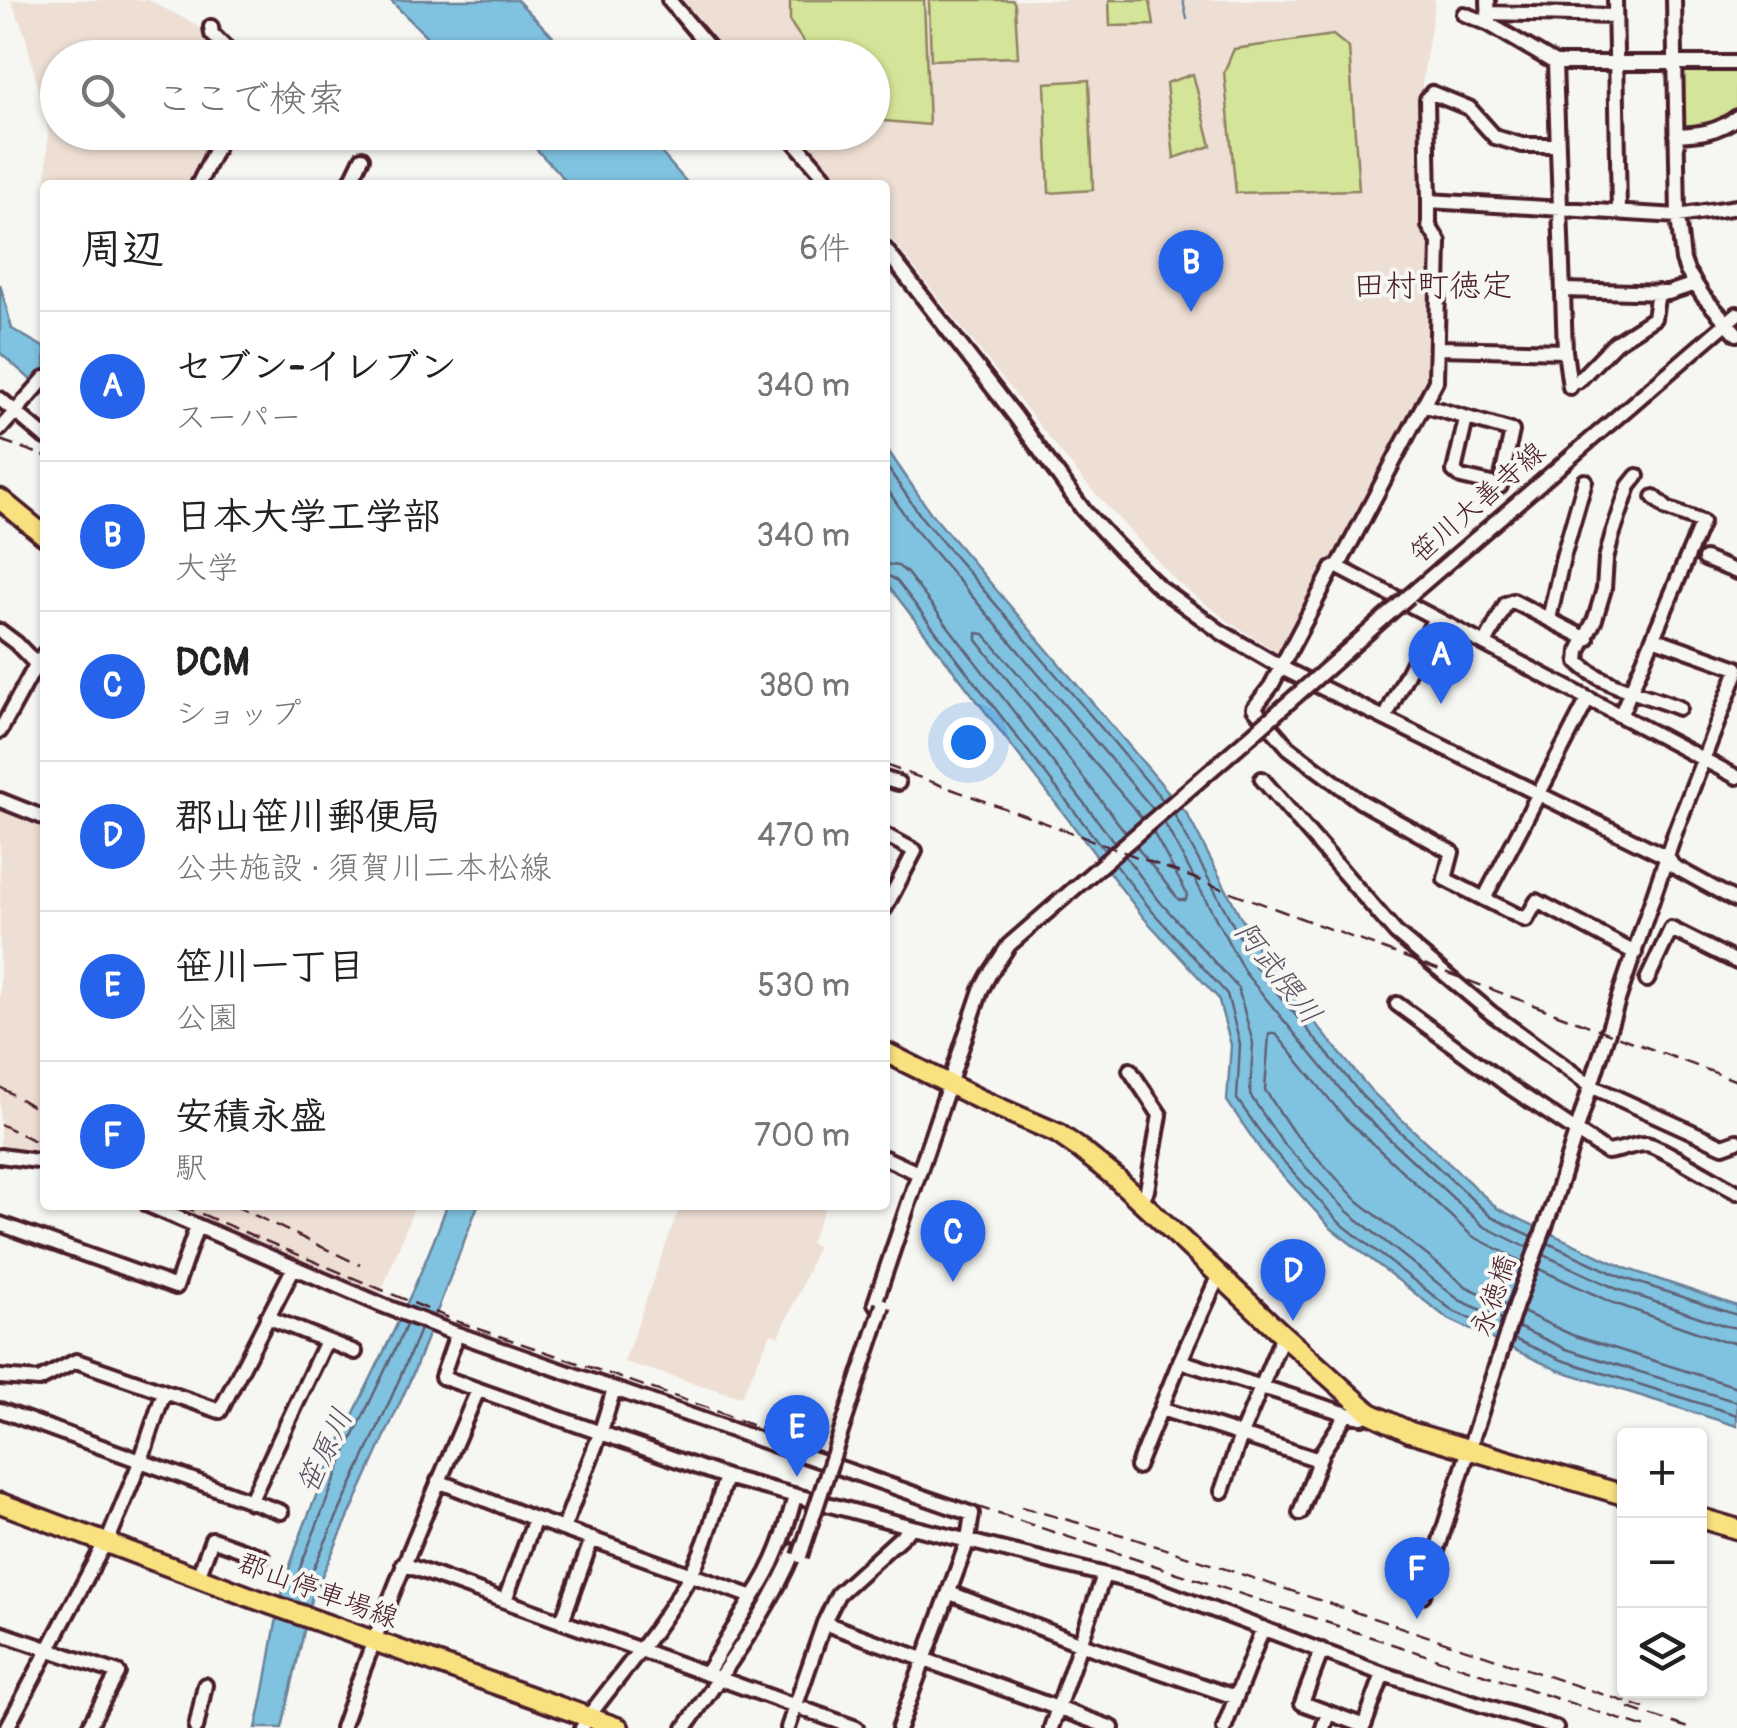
<!DOCTYPE html>
<html lang="ja">
<meta charset="utf-8">
<style>
body{margin:0;font-family:Pangolin,"Klee One",sans-serif;background:#f2f2f2;color:#222}
.controls{position:absolute;right:30px;bottom:30px;display:grid;overflow:hidden;border-radius:10px;box-shadow:0 2px 8px #0004}
.controls button{width:90px;height:90px;display:grid;place-items:center;padding:0;border:0;border-bottom:2px solid #e0e0e0;background:#fff;color:#222;font:50px sans-serif}
.you{position:absolute;left:968px;top:742px;width:35px;height:35px;margin:-25px;border:8px solid #fff;border-radius:50%;background:#1a73e8;box-shadow:0 0 0 15px #1a73e833}
.badge{display:grid;place-items:center;width:65px;height:65px;border-radius:50%;background:#2563eb;color:#fff;font-size:32px;font-weight:700}
.pin{position:absolute;translate:-50% -82px;filter:drop-shadow(0 2px 5px #0008)}
.pin::after{content:'';position:absolute;top:52px;width:35px;height:30px;background:inherit;clip-path:polygon(0 0,100% 0,50% 100%)}
.list{margin:0;padding:0;list-style:none}
h2{display:flex;justify-content:space-between;align-items:center;height:130px;margin:0;padding:0 40px;font-size:42px}
h2 small{font-size:32px;font-weight:400;color:#767676}
.list li{display:grid;grid-template-columns:65px 1fr auto;gap:30px;align-items:center;box-sizing:border-box;height:150px;padding:0 40px;border-top:2px solid #e0e0e0}
.list b{display:block;font-size:38px;white-space:nowrap}
.list p{margin:0;font-size:32px;white-space:nowrap;color:#767676}
.list em{font-size:32px;font-style:normal;color:#767676}
.icon{flex:none;width:55px;height:55px;fill:none;stroke:currentColor;stroke-width:2;stroke-linecap:round;stroke-linejoin:round}
.map{position:relative;flex:none;width:1737px;height:1728px;overflow:hidden}
.search{position:absolute;background:#fff;box-shadow:0 2px 8px #0004;left:40px;top:40px;width:850px;height:110px;display:flex;align-items:center;gap:25px;box-sizing:border-box;padding:0 35px;border-radius:55px;color:#767676;font-size:38px}
.panel{position:absolute;background:#fff;box-shadow:0 2px 8px #0004;left:40px;top:180px;width:850px;height:1030px;border-radius:10px}
.map>svg:first-child{display:block}
.built{fill:#eedfd4}
.green{fill:#d4e498;stroke:#8f8262;stroke-width:2.5}
.water{fill:#80c3e1;stroke:#6a8198;stroke-width:2.5}
.lines{fill:none;stroke-linecap:round;stroke-linejoin:round}
.shore{stroke:#606174;stroke-width:2.5}
.stream{stroke:#6a8198;stroke-width:2.5}
.minor-casing{stroke:#4a1f2b;stroke-width:20}
.major-casing{stroke:#4a1f2b;stroke-width:25}
.minor{stroke:#f6f6f2;stroke-width:12}
.major{stroke:#fae180;stroke-width:18}
.rail{stroke:#4a1f2b;stroke-width:2.5;stroke-dasharray:15 8;stroke-linecap:butt}
.minor-bridge-casing{stroke:#4a1f2b;stroke-width:20;stroke-linecap:butt}
.minor-bridge{stroke:#f6f6f2;stroke-width:12}
.labels{text-anchor:middle;dominant-baseline:central;stroke-width:8;stroke-linejoin:round;paint-order:stroke}
.street-label{font-size:28px;fill:#4a1f2b;stroke:#f6f6f2}
.water-label{font-size:30px;font-style:italic;fill:#5a5062;stroke:#f6f6f2}
.quarter-label{font-size:32px;fill:#4a1f2b;stroke:#f6f6f2}
</style>
<div class="map">
<svg width="1737" height="1728" viewBox="0 0 1737 1728">
<rect width="100%" height="100%" fill="#f6f6f2"/>
<filter id="ink" filterUnits="userSpaceOnUse"><feTurbulence type="fractalNoise" baseFrequency=".01" numOctaves="2"/><feDisplacementMap in="SourceGraphic" scale="20" xChannelSelector="R" yChannelSelector="G"/><feConvolveMatrix kernelMatrix="1 2 1 2 8 2 1 2 1" color-interpolation-filters="sRGB"/></filter>
<g filter="url(#ink)">
<path class="built" d="M11,0h137l47,24 35,33 -172,1v74l158,1 -24,52h-146l2,-55 -23,-96z
M678,0h757l-13,83 4,158 7,5 -2,132 -148,278 -55,-35 -51,-39 -95,-103 -197,-248v-46h-41l-48,-52 76,-1v-74l-145,-1 -50,-54z
M0,806l45,18v331l-45,-9z
M162,1205h253l-35,90z
M680,1205h146l-16,38 7,3 -18,47 -20,43 -8,-3 -30,64 -117,-35z"/>
<path class="green" d="M790,0h134l5,125 -56,-5 -1,-62 -58,-1 -24,-35z
M929,0h84l2,5 3,52 -87,3z
M1109,0h41l4,25 -44,1z
M1333,35l16,13 10,142 -123,3 -12,-121 10,-23z
M1737,67v46l-17,13 -39,4v-62z
M1193,74l18,72 -37,12 -8,-75z
M1089,80l4,110 -44,3 -4,-110z"/>
<path class="water" d="M390,0h127l56,57h-126z
M521,133h123l45,52h-119z
M0,284l12,45 33,19v44l-45,-39z
M885,446l45,66 257,302 76,146 109,132 126,117 127,59 112,38v120l-179,-56 -110,-51 -116,-90 -68,-74 -37,-54 4,-56 -13,-47 -74,-80 -259,-337z
M447,1205h31l-66,171 -101,224 -29,128h-26c14,-55 17,-111 35,-165 40,-123 114,-236 156,-358z"/>
<g class="lines">
<path class="shore" d="M885,464l37,54 241,282
M885,486l28,41 240,282
M885,564l13,2 9,7 207,269
M885,576l6,1 6,4 208,270
M1174,814l81,152 109,132 127,119 41,19
M1164,822l81,151 109,133 129,120 45,22
M1126,833l-149,-193v-7l7,1 158,184
M1136,846l43,54h7l1,-6 -34,-62
M1125,856l36,47 77,85 15,55 -3,52 32,47 66,70 111,88 43,19
M1115,864l37,47 75,83 13,50 -3,55 35,50 67,73 114,89 45,20
M1548,1243l73,34 116,38
M1544,1255l73,34 109,37 11,2
M1539,1269l72,33 111,39 15,2
M1507,1305l-40,-18 -109,-86 -65,-69 -28,-42 4,-56h7l68,83 128,119 51,26
M1523,1312l49,23 165,52
M407,1324l-61,128 -45,113 -6,21 3,5 7,-3c37,-87 81,-171 115,-259
M1518,1327l48,22 171,53
M1514,1339l48,21 175,55"/>
<path class="stream" d="M1183,0l4,19"/>
<defs>
<path id="minor" d="M669,0l49,58
M1488,0l1,24 66,39 10,288 5,36
M1615,0l4,212
M1674,0l4,216 5,44 4,11 16,25 34,38
M1488,13l127,3
M1464,14l25,10
M211,27l1,7 24,24
M1555,63h182
M786,132l46,53
M1676,135c24,-1 42,-3 61,-18
M198,185l26,-53
M349,185l13,-27
M1429,201l-2,-102 5,-6 37,15 26,29 27,8h36
M885,249l130,167 69,95 35,37 40,39 62,45 67,39 373,183 7,4 5,8 64,35
M1564,290l104,3 27,-9
M1438,348l127,3
M1578,381l37,-38 39,-25 4,-26
M0,399l45,38
M1423,405l89,26 -12,55 -39,-9 -7,-6 12,-52
M0,429l45,-51
M1637,476l-8,10 -17,50 -6,23 -2,30 -9,30 -16,32 -1,11c27,26 68,32 101,46
M1705,559l32,13
M1338,567l399,210
M1409,596l328,-282
M1549,619l14,-62 22,-76
M0,631l16,12 29,30
M1653,638l84,30
M1485,644l21,-40 7,-3 74,38
M1621,714l81,-192 -35,-13 -13,-12
M1385,718l50,-100
M0,731l37,-68 8,-10
M885,779l13,4
M1262,779l134,154 95,80 100,73 132,60 14,-5
M0,800l45,18
M885,835l30,16 -30,57
M1484,899l104,-200
M1635,953l-98,-52 -11,19 -81,-41 7,-27 -92,-51 -71,-53 -35,-40 17,-22 62,-118 5,-1 98,-186 3,-139 -10,-16v-25l249,15 59,-9
M1647,980l24,-51 66,33
M1397,1004l113,83 97,65c13,-1 26,-8 39,-8 13,1 74,40 91,48
M1130,1070l30,45 -13,75 -6,12
M0,1156l45,6
M885,1158l33,15
M148,1205l234,100 75,29 515,180 -4,26 -69,188
M0,1224l176,63 21,-61
M875,1303l106,-313 8,-15 20,-30 246,-213
M267,1317l88,35
M457,1334l-15,43 284,100 186,50 238,59 233,88 173,54
M1180,1361l167,53 15,3 8,-4
M0,1377l39,3 37,-19 144,50 74,-144
M1161,1409l158,51
M0,1410l281,102
M1137,1467l43,-106 39,-86
M438,1481l97,38 218,78 -47,77
M1222,1491l19,-56 42,-100
M250,1502l76,-161
M1300,1513l22,-61 25,-38
M563,1529l37,-95 14,-45
M403,1564l453,164
M198,1577l14,-38 50,18
M950,1593l131,51 154,53
M1423,1595l46,-146 47,-144 37,-100 66,-208 57,-167 61,-158
M753,1597c23,-34 32,-63 42,-101
M505,1600l30,-81
M562,1621l30,-82
M824,1623l288,105
M0,1633l118,40 -30,55
M1322,1650l-20,53 62,23 19,-52
M588,1717c34,-45 72,-89 100,-138 18,-31 27,-69 38,-102
M7,1728l93,-176 7,-9 34,-83 23,-68
M196,1728l9,-43
M342,1728c40,-115 88,-226 136,-338
M582,1728l1,-1
M685,1728c38,-57 83,-114 109,-177
M788,1728l36,-105 14,-29 74,-67
M1051,1728l53,-153
M1224,1728l39,-100
M1323,1728l5,-15"/>
<path id="major" d="M0,499l45,37
M885,1052l94,47 78,34 23,16 36,29 167,157 87,78 40,19 214,63
M0,1503l253,95 366,130
M1700,1518l37,11"/>
</defs>
<use href="#minor" class="minor-casing"/>
<use href="#major" class="major-casing"/>
<use href="#minor" class="minor"/>
<use href="#major" class="major"/>
<path class="rail" d="M0,440l45,16
M885,765l177,64 675,252
M0,1087l45,27
M0,1124l45,22
M180,1205l276,116 252,87 167,65 771,255
M233,1205l127,60
M1021,1507l105,29 518,172
M1629,1708l59,20"/>
<defs>
<path id="minor-bridge" d="M1255,732l154,-136
M800,1556l83,-251"/>
</defs>
<use href="#minor-bridge" class="minor-bridge-casing"/>
<use href="#minor-bridge" class="minor-bridge"/>
</g>
</g>
<g class="labels">
<g class="street-label">
<text transform="translate(1478 503) rotate(-41)">笹川大善寺線</text>
<text transform="translate(1494 1296) rotate(-71)">永徳橋</text>
<text transform="translate(318 1591) rotate(20)">郡山停車場線</text>
</g>
<g class="water-label">
<text transform="translate(1278 973) rotate(52)">阿武隈川</text>
<text transform="translate(325 1451) rotate(-65)">笹原川</text>
</g>
<g class="quarter-label">
<text x="1433" y="286">田村町徳定</text>
</g>
</g>
</svg>
<div class="controls">
<button>+</button>
<button>−</button>
<button><svg class="icon" aria-label="layers" viewBox="0 0 24 24"><path d="M12 4l9 5-9 5-9-5zM3 14l9 5 9-5"/></svg></button>
</div>
<div class="you"></div>
<div class="pin badge" style="left:1441px;top:704px">A</div>
<div class="pin badge" style="left:1191px;top:312px">B</div>
<div class="pin badge" style="left:953px;top:1282px">C</div>
<div class="pin badge" style="left:1293px;top:1321px">D</div>
<div class="pin badge" style="left:797px;top:1477px">E</div>
<div class="pin badge" style="left:1417px;top:1619px">F</div>
<div class="search"><svg class="icon" aria-label="search" viewBox="0 0 24 24"><circle cx="10" cy="10" r="6"/><path d="M15 15l6 6"/></svg>ここで検索</div>
<section class="panel">
<h2>周辺<small>6件</small></h2>
<ul class="list">
<li><span class="badge">A</span><div><b>セブン-イレブン</b><p>スーパー</p></div><em>340 m</em></li>
<li><span class="badge">B</span><div><b>日本大学工学部</b><p>大学</p></div><em>340 m</em></li>
<li><span class="badge">C</span><div><b>DCM</b><p>ショップ</p></div><em>380 m</em></li>
<li><span class="badge">D</span><div><b>郡山笹川郵便局</b><p>公共施設 · 須賀川二本松線</p></div><em>470 m</em></li>
<li><span class="badge">E</span><div><b>笹川一丁目</b><p>公園</p></div><em>530 m</em></li>
<li><span class="badge">F</span><div><b>安積永盛</b><p>駅</p></div><em>700 m</em></li>
</ul>
</section>
</div>
